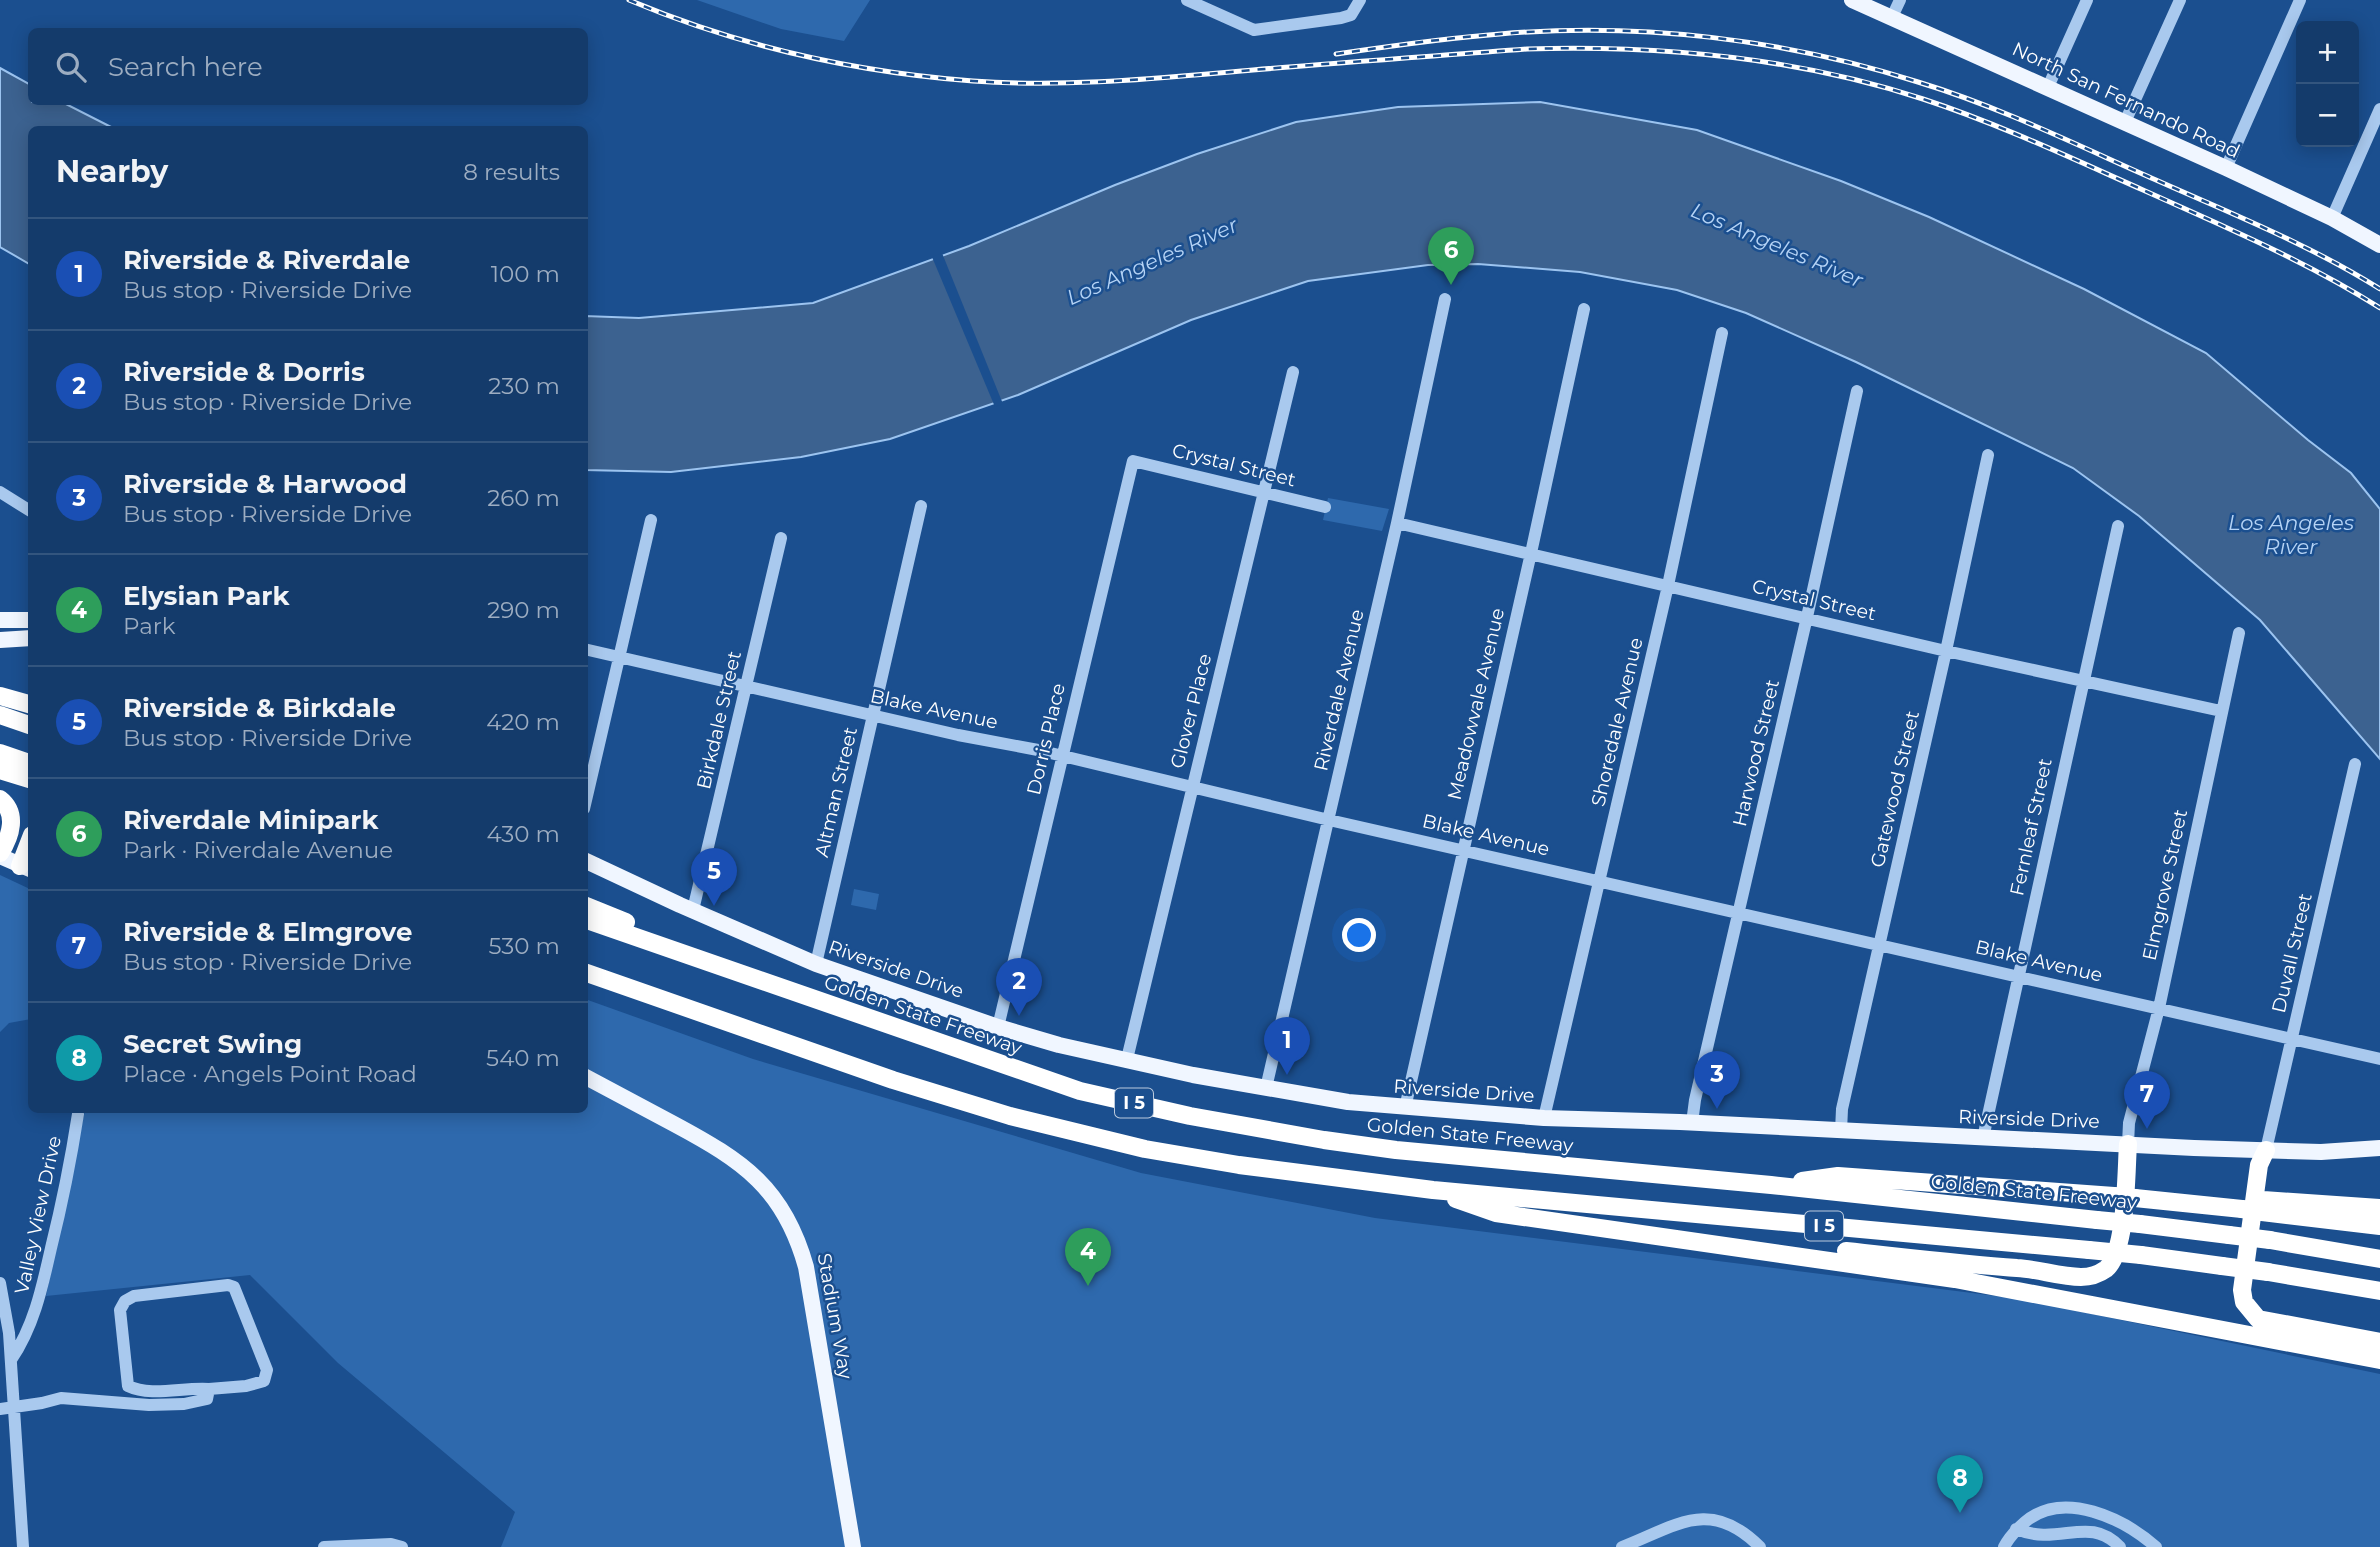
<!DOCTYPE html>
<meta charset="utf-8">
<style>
body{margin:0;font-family:Montserrat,sans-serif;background:#1d4271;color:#f1f3f6}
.controls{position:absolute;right:21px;top:21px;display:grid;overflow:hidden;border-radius:10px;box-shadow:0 4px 18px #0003}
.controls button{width:63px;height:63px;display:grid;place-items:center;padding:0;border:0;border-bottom:2px solid #33557e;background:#143b6b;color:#f1f3f6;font:35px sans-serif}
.you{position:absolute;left:1360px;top:936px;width:24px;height:24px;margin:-18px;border:5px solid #fff;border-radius:50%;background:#1a73e8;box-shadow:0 0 0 10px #1a73e833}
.badge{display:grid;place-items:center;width:46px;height:46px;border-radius:50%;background:#90b9f0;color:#fff;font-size:23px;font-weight:700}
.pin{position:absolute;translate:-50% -58px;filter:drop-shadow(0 2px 4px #0008)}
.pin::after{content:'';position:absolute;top:37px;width:24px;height:21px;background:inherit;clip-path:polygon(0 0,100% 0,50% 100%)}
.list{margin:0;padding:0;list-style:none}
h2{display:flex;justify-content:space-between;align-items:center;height:91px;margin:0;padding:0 28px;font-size:30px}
h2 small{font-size:23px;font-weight:400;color:#9dadc1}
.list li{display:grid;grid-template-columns:46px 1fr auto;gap:21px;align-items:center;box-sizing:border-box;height:112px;padding:0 28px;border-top:2px solid #33557e}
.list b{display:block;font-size:26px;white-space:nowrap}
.list p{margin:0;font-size:23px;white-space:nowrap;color:#9dadc1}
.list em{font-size:23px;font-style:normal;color:#9dadc1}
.icon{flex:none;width:38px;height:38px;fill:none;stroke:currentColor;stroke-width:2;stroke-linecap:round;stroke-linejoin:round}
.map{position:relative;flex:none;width:2380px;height:1547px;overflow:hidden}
.search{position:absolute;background:#143b6b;box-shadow:0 4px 18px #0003;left:28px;top:28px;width:560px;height:77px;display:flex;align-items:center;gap:18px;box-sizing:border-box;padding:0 24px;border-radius:10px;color:#9dadc1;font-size:26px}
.panel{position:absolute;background:#143b6b;box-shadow:0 4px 18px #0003;left:28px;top:126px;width:560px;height:987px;border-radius:10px}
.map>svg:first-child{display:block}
.green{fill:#2e69ad}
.water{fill:#3c6290;stroke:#9cc4f0;stroke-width:2}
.pier{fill:#1b4f8f}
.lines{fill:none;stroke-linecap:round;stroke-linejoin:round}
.minor{stroke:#a9c9ee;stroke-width:12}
.major{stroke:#f0f6ff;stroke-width:16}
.highway{stroke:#fff;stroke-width:18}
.rail-casing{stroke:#fff;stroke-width:5}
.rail{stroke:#1b4f8f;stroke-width:2.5;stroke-dasharray:8;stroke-linecap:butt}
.highway-bridge{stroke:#fff;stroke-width:18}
.labels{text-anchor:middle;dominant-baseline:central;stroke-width:5;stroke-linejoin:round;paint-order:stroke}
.shield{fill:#1b4f8f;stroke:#bbcadd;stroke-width:2}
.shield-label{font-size:18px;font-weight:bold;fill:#fff}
.street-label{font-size:19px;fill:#fff;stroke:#1b4f8f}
.water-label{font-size:21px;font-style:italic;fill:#b5d3f5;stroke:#1b4f8f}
</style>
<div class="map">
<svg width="2380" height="1547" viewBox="0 0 2380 1547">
<rect width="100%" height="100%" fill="#1b4f8f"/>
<path class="green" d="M697,0h173l-26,41 -63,-12z
M1328,498l61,11 -7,22 -59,-11z
M0,875l32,15 -1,129 -22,4 -9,9z
M854,889l25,5 -3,16 -25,-5z
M585,999l168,60 388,114 234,45 645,81 360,75v173h-1879l14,-35 -177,-149 -88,-88 -204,21 39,-186h499z"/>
<path class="water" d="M0,68l31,17 1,17h30l53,27 -83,1 -1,135 -31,-18z
M1540,102l157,28 144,51 88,36 155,72 122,64 102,87 43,33 29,36v250l-120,-139 -121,-104 -66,-48 -217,-106 -110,-49 -69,-23 -97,-18 -102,-8 -50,1 -120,16 -117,39 -173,75 -128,44 -89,18 -130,15 -86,-2v-154l54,2 174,-15 156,-57 146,-61 82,-31 99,-32 102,-15z"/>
<path class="pier" d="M942,253l61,151 -8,3 -63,-150z"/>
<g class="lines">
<path class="minor" d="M1187,0l67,30 87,-12 10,-3 9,-15
M1892,17l8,-17
M2048,87l39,-87
M2125,122l55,-122
M2226,168l74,-168
M2332,218l48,-109
M0,492l32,20
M1397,523l549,128 275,60
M584,649l374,86 80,15 291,70 1051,239
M584,809l67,-289
M693,910l88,-372
M816,964l105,-458
M998,1027l135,-566 192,46
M1127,1059l166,-687
M1266,1088l131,-565 48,-224
M1405,1108l126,-555 53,-244
M1544,1118l123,-528 55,-257
M1692,1123l3,-23 112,-483 50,-226
M1841,1131l1,-22 104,-458 42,-196
M1983,1138l135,-612
M2128,1144l1,-21 30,-115 80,-375
M2266,1150l89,-386
M0,1283l9,50 14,214
M11,1360c23,-34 31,-72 40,-112 11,-44 20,-89 27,-134
M0,1409l42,-6 19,-5 88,7 35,-1 23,-5 2,-10 37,-3 18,-5 3,-11 -33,-83 -6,-2 -94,11 -9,5 -5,9 8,76c23,11 55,1 81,3
M2016,1529c44,18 72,-15 104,18
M324,1547l67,-3 11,3
M1622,1547c54,-21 88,-50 138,0
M2004,1547c5,-10 13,-18 21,-25 39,-33 99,-3 131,25"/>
<path class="major" d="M1852,0l374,168 106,50 48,27
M0,620h32
M0,640l32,-2
M0,856l32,14
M584,860l96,45 136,59 182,63 61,18 134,30 155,27 196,16 136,4 514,26 127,4 59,-4
M584,1076c30,16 60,32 90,48 69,37 110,64 132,143l47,280"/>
<path class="highway" d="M0,696l32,9
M0,715l32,11
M0,753l32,11
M0,770l32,10
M0,799c18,14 11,37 0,54
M20,866l12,-31
M584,905l42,17
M584,919l496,172 110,25 134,24 72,10 375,35 326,35
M584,972l309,108 117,36 135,33 94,16 194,25 656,60
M2266,1150l-7,15 -17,125 2,12 14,17 122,23
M1802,1181l36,-5 276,20
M2135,1198l107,11
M1456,1199l40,14 459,66 425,81
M2263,1200l117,8
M2262,1212l118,14
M2140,1224l89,11
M2270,1240l110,19
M1846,1251c57,6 114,13 171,17 21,1 43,9 64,9 8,0 18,-3 25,-8 21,-17 20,-98 22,-125
M2141,1255l81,11
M2268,1272l112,19"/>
<defs>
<path id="rail" d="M629,0c109,46 226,72 344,81 93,7 187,-3 280,-11 91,-8 183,-14 274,-21 135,-4 268,8 396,50 76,25 148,59 220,91 80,36 163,71 237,118
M1336,54c55,-8 109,-16 164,-20 140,-12 284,5 418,48 79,24 155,61 229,94 78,35 160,67 233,113"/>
</defs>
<use href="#rail" class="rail-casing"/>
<use href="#rail" class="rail"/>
<path class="highway-bridge" d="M2114,1196l21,2
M2242,1209l20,3
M2097,1220l43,4
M2229,1235l41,5
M2089,1250l52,5
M2222,1266l46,6"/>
</g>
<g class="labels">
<g class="shield">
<rect x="1115" y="1088.5" width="38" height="29" rx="5"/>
<rect x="1805" y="1211.5" width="38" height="29" rx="5"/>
</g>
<g class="shield-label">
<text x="1134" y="1103">I 5</text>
<text x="1824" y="1226">I 5</text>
</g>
<g class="street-label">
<text transform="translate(2126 100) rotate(25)">North San Fernando Road</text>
<text transform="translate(1234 465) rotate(14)">Crystal Street</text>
<text transform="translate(1814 600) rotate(13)">Crystal Street</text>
<text transform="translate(1339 690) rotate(-77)">Riverdale Avenue</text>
<text transform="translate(1476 704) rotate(-77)">Meadowvale Avenue</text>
<text transform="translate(934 709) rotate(12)">Blake Avenue</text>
<text transform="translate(1191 711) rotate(-76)">Glover Place</text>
<text transform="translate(719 720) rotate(-77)">Birkdale Street</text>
<text transform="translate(1617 722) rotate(-77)">Shoredale Avenue</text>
<text transform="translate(1046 739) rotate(-77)">Dorris Place</text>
<text transform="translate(1756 753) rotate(-77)">Harwood Street</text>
<text transform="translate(1895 789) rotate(-77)">Gatewood Street</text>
<text transform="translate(836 792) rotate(-77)">Altman Street</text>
<text transform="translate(2031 827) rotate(-78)">Fernleaf Street</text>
<text transform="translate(1486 835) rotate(13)">Blake Avenue</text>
<text transform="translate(2165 885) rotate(-78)">Elmgrove Street</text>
<text transform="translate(2292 953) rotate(-77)">Duvall Street</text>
<text transform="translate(2039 961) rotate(13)">Blake Avenue</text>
<text transform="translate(896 969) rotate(19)">Riverside Drive</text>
<text transform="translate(923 1015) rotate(19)">Golden State Freeway</text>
<text transform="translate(1464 1091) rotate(4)">Riverside Drive</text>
<text transform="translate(2029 1119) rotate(2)">Riverside Drive</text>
<text transform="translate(1470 1135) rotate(6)">Golden State Freeway</text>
<text transform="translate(2034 1192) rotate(6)">Golden State Freeway</text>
<text transform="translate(38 1215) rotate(-78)">Valley View Drive</text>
<text transform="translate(835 1316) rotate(80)">Stadium Way</text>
</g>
<g class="water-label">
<text transform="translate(1777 245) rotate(23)">Los Angeles River</text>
<text transform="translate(1152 261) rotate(-24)">Los Angeles River</text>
<text x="2291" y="522">Los Angeles<tspan x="2291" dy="24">River</tspan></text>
</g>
</g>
</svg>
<div class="controls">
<button>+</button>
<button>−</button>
</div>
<div class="you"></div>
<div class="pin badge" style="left:1287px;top:1075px;background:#1a4fb4">1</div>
<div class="pin badge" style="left:1019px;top:1016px;background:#1a4fb4">2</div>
<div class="pin badge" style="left:1717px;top:1109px;background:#1a4fb4">3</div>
<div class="pin badge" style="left:1088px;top:1286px;background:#2e9e5b">4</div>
<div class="pin badge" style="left:714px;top:906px;background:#1a4fb4">5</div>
<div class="pin badge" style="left:1451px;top:285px;background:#2e9e5b">6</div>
<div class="pin badge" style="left:2147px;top:1129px;background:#1a4fb4">7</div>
<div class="pin badge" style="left:1960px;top:1513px;background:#0f9aa8">8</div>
<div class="search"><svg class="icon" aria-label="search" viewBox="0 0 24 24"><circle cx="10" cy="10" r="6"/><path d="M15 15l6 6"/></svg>Search here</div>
<section class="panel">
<h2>Nearby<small>8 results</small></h2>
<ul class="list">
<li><span class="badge" style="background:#1a4fb4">1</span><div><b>Riverside &amp; Riverdale</b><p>Bus stop · Riverside Drive</p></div><em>100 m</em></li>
<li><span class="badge" style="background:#1a4fb4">2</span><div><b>Riverside &amp; Dorris</b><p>Bus stop · Riverside Drive</p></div><em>230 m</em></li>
<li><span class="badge" style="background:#1a4fb4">3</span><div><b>Riverside &amp; Harwood</b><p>Bus stop · Riverside Drive</p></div><em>260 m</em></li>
<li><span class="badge" style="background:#2e9e5b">4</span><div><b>Elysian Park</b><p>Park</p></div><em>290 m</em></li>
<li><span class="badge" style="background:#1a4fb4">5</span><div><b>Riverside &amp; Birkdale</b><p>Bus stop · Riverside Drive</p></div><em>420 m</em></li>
<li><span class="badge" style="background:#2e9e5b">6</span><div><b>Riverdale Minipark</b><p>Park · Riverdale Avenue</p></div><em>430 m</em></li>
<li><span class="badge" style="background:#1a4fb4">7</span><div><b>Riverside &amp; Elmgrove</b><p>Bus stop · Riverside Drive</p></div><em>530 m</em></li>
<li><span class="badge" style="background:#0f9aa8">8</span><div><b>Secret Swing</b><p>Place · Angels Point Road</p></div><em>540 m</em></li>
</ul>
</section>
</div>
